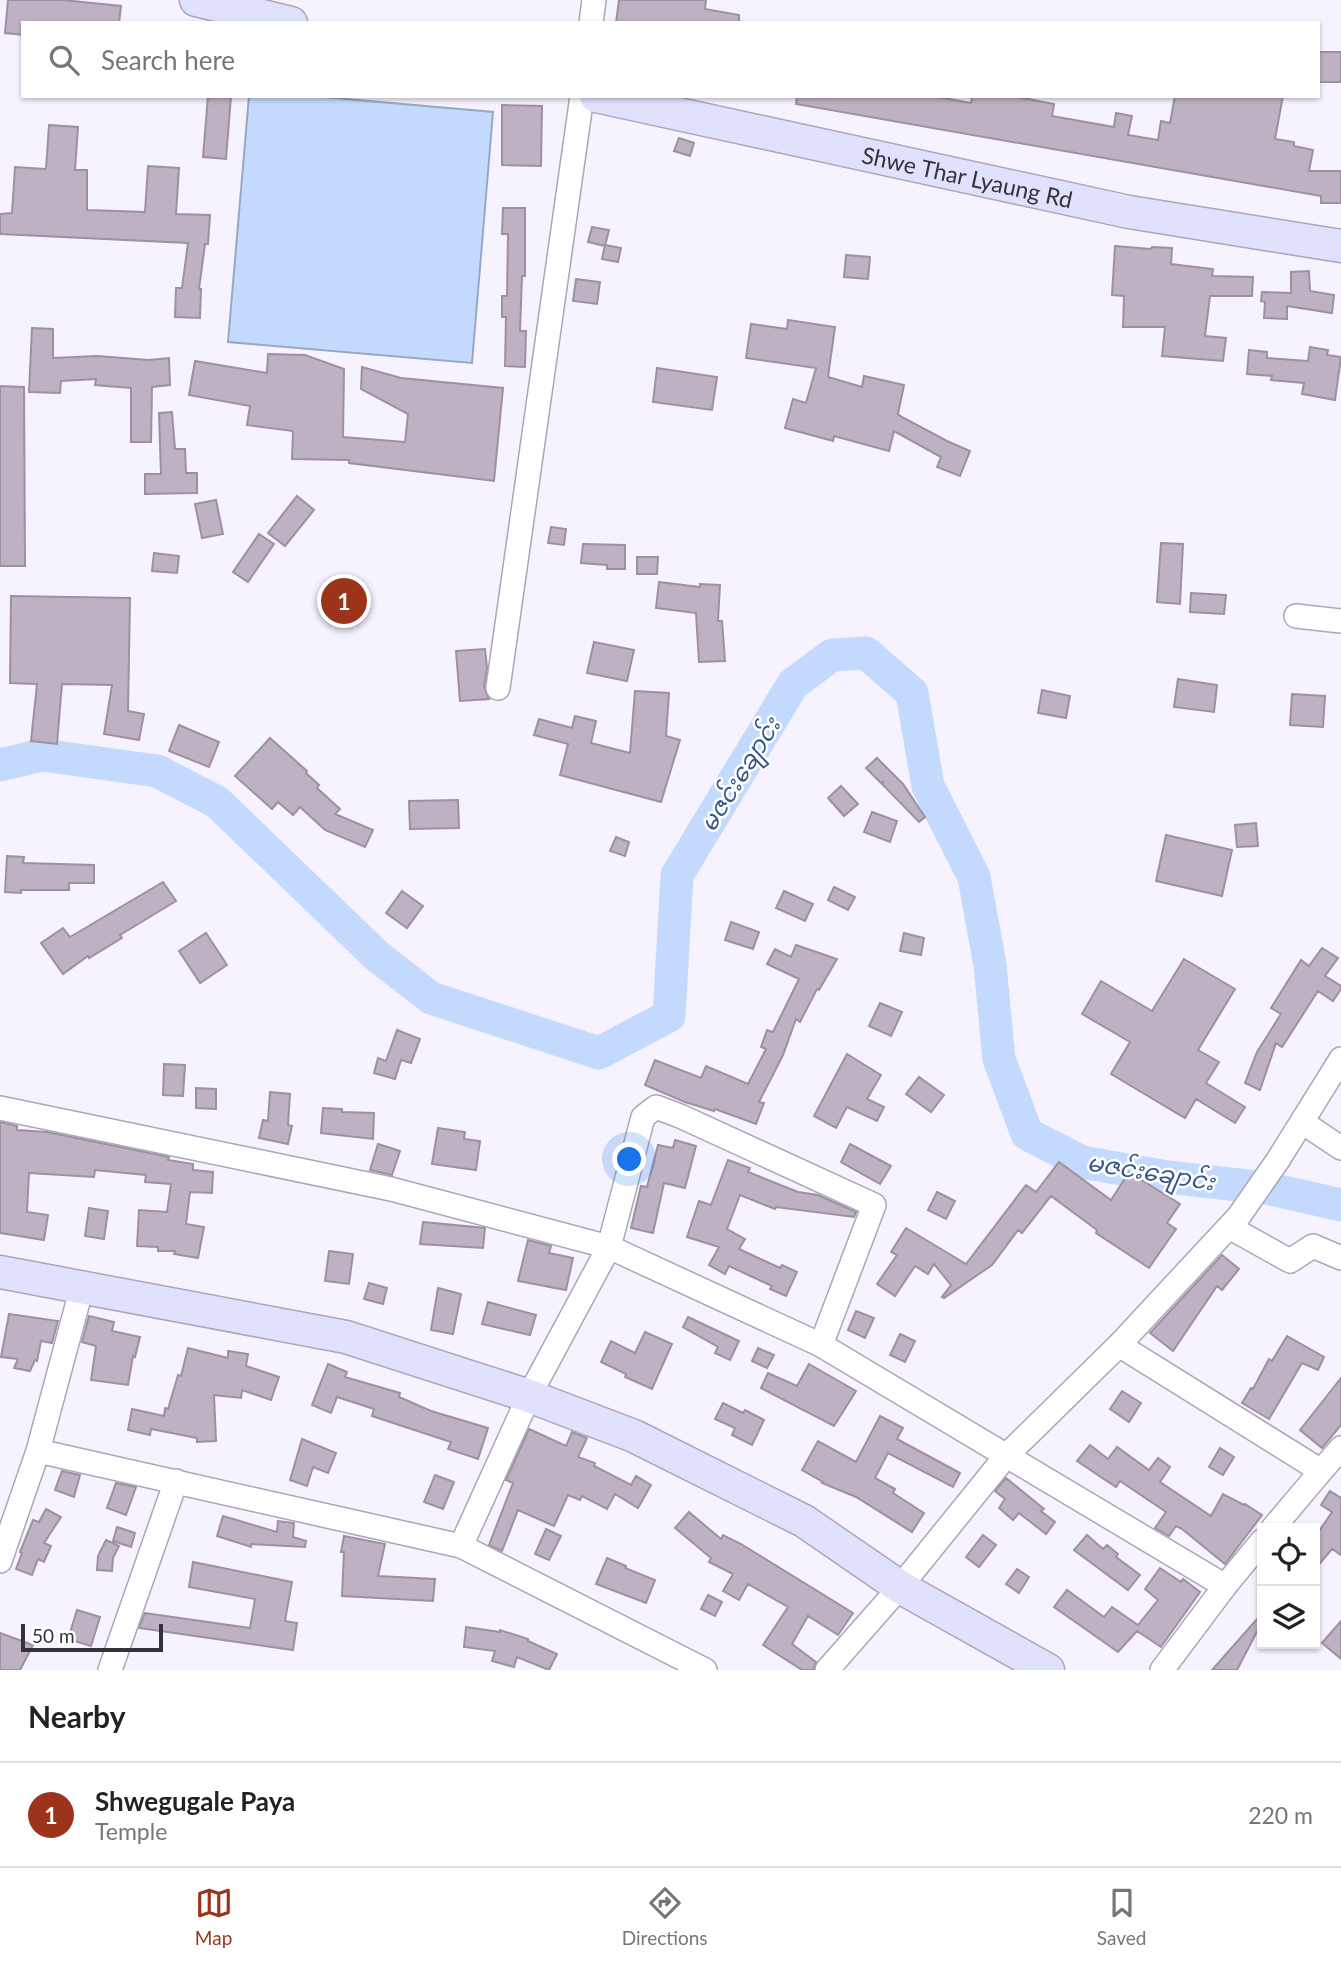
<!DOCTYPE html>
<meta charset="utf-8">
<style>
body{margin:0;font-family:Lato,"Noto Sans Myanmar",sans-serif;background:#f6f6f6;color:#222}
.controls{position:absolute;right:21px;bottom:21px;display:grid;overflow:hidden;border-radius:0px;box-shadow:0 2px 5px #0004}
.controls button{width:63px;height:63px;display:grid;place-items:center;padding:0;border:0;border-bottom:2px solid #e0e0e0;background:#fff;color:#222;font:35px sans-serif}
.scale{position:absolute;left:21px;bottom:18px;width:142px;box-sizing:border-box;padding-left:7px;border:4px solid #34323a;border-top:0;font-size:19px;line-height:24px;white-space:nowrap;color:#34323a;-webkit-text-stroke:5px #fff;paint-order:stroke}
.you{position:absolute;left:630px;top:1160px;width:24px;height:24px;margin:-18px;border:5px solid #fff;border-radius:50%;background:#1a73e8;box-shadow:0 0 0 10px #1a73e833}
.badge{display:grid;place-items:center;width:46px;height:46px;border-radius:50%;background:#9c341b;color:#fff;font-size:23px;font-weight:700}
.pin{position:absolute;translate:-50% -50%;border:4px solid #fff;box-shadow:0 2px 7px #0006}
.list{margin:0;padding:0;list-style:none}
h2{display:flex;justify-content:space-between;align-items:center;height:91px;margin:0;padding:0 28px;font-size:30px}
h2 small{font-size:23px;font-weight:400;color:#767676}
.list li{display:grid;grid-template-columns:46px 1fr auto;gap:21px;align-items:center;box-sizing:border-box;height:105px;padding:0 28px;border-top:2px solid #e0e0e0}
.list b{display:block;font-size:26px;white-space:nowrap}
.list p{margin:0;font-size:23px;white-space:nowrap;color:#767676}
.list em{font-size:23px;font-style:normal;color:#767676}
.icon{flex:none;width:38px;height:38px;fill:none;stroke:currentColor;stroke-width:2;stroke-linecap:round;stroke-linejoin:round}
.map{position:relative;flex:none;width:1341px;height:1670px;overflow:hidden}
.search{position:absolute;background:#fff;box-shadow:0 2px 5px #0004;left:21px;right:21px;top:21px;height:77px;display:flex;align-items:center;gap:18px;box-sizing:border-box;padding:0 24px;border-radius:0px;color:#767676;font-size:26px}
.sheet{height:196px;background:#fff}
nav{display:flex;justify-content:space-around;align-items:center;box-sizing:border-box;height:98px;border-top:2px solid #e0e0e0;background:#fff;font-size:19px;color:#767676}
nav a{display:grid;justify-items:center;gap:4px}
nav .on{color:#9c341b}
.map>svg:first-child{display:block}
.water{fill:#c3dafe;stroke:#98a8c3;stroke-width:2}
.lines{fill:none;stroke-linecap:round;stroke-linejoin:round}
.river{stroke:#c3dafe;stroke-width:33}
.building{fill:#beb1c2;stroke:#9c91a1;stroke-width:2}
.street-casing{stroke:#aba6b8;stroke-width:26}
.secondary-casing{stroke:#aba6b8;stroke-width:35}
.street{stroke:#fff;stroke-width:23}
.secondary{stroke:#dfe1fd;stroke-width:32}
.labels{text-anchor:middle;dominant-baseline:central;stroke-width:5;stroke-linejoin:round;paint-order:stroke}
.street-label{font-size:23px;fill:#34323a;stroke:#fff}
.water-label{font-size:24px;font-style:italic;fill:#385686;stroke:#fff}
</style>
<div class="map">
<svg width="1341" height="1670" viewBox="0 0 1341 1670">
<rect width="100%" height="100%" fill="#f6f2fe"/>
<path class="water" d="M249,96h63l181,16 -21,251 -244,-21z"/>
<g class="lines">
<path class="river" d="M0,765l42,-10 115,16 60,31 160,154 54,42 168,55 70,-37 8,-141 116,-191 39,-29 34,-2 46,40 16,93 46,91 16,88 9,94 28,75 55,28 85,15 99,11 75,17"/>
</g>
<path class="building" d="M8,0h55l58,6 -2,17h-96v12l-18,-2z
M619,0h87l-1,9 34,6v8h-123z
M1318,52h23v30h-23z
M208,96h23l-5,63 -23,-2z
M797,96h135l39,7 1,-7h40l42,8 -2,12 62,11 2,-14 16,3 -4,19 30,5 3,-19 9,2 5,-27h108l-8,43 19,3v4l19,4 -4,21h32v32h-20v-7l-525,-92z
M502,105l40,1 -1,60 -39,-1z
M49,125l29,2 -3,43h12v40l58,2 3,-46 31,2 -3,46 34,1 -2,29h-3l-6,45h2l-1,29 -25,-1 1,-29h6l6,-45 -188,-9v-20l12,-1 3,-46 31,2z
M679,138l15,5 -4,13 -16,-5z
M503,208h22v68h-3l-2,55h6l-1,36 -20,-1 1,-49h-4v-21h5l1,-62h-6z
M592,227l17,3 -4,16 -17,-4z
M605,245l16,3 -3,14 -16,-3z
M1115,246l36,3 1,-2 20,1 -1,16 42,5 -1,7 41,1 -1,19h-42l-5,40 21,2 -3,23 -61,-5 3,-29h-42l1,-31 -12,-1z
M846,255l24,2 -2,22 -24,-2z
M1309,271l1,20 24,4 -2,18 -45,-7v13l-23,-1 1,-16 -4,-1 1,-9 29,1v-21z
M576,279l24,3 -3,22 -24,-3z
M788,320l47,7 -7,50 34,10 2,-11 40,9 -6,29 2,2 47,25 23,10 -10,25 -23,-9 4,-10 -47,-26 -5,20 -55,-15 -1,5 -48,-13 8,-29 13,4 10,-35 -70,-10 5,-34 36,5z
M32,328l21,1v29l44,-2 52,4 20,-2 1,27 -18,2 -1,55h-20v-54l-36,-3 1,-6 -35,2 -1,12 -31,-1z
M1310,347l18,3 -1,5 14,2 -6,43 -33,-6 2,-11 -33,-3 1,-4 -25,-2 2,-24 18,2v6l41,3z
M268,354l37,1 39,14 -1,68 62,5 3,-28 -47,-25 1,-22 39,11 102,10 -9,93 -145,-18v-3l-57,-1 1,-28 -46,-6 3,-19 -61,-11 6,-34 72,12z
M657,368l60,9 -5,33 -59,-8z
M0,386l24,1 1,179h-25z
M172,412l3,37h10l1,24h11v20l-52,1v-20h16l-2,-61z
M297,496l17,14 -29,36 -17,-13z
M216,500l7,34 -21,4 -7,-34z
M551,527l15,2 -2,16 -16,-2z
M259,534l15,10 -26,38 -15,-10z
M1161,543l22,1 -3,60 -23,-2z
M583,544l42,1v24h-18v-4l-26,-2z
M154,553l25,3 -2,17 -25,-2z
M637,557h21l-1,17h-20z
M659,582l41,5v-3l20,1 -2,36h4l3,40 -26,1 -3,-49 -40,-5z
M1191,593l35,2 -2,19 -34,-2z
M11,596l119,2 -2,113 16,3 -5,26 -35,-6 8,-49 -50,-1 -5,60 -26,-3 6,-57 -27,-1z
M594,642l40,8 -7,31 -40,-8z
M485,649l2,19 -3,19 5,12 -29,2 -4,-50z
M1178,679l39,6 -3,27 -40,-5z
M1042,690l28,6 -4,22 -28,-5z
M635,691l34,2 -3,43 14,4 -19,62 -101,-27 8,-31 -34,-9 5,-16 33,9 3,-12 21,5 -5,22 39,10z
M1292,694l33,2 -2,31 -33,-2z
M179,725l40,17 -10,25 -40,-16z
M270,738l37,33 -1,2 13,12 -2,3 23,21 -5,5 38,16 -8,17 -40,-17 -25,-23 -7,8 -15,-13 -6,7 -37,-33z
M877,758l26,26 22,33 -6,5 -37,-38 2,-3 -3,2 -15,-15z
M841,786l17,18 -14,12 -16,-18z
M458,800l1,28 -49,1 -1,-28z
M872,812l25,9 -7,21 -26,-10z
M1256,823l2,23 -21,1 -2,-22z
M1166,835l66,15 -10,46 -66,-15z
M616,837l13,5 -4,14 -15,-5z
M7,856l17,1 -1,6 71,2v18h-25v7h-48v3l-16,-1z
M163,882l13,19 -56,34 2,3 -33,20 -1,-2 -25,18 -22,-31 22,-15 7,9z
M834,887l21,10 -7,13 -20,-10z
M402,891l21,15 -16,22 -21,-15z
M784,891l29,13 -8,17 -29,-13z
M731,922l28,10 -6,17 -28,-9z
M206,933l21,32 -27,18 -21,-32z
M904,933l20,5 -3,17 -21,-4z
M796,945l41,14 -18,31 -2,-1 -17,33 -4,-3 -13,36 -24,47 5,1 -8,21 -41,-15 -1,2 -29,-9 -40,-17 10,-25 46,18 5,-12 42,18 18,-35 -5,-2 6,-17 6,2 26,-53 -32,-15 8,-15 16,8z
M1322,948l16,10 -13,18 16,10v3l-8,12 -15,-10 -36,56 -6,-4 -16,47 -15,-7 12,-31 24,-38 -10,-6 30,-48 8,6z
M1184,959l51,30 -37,61 21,12 -13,21 39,24 -10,16 -39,-24 -11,19 -74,-44 19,-32 -48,-28 19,-33 51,30z
M880,1003l22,9 -11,24 -22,-10z
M397,1030l23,9 -9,24 -10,-3 -6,19 -21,-6 4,-15 8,3z
M847,1054l34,21 -14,24 17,8 -7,14 -30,-14 -11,21 -22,-12z
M164,1064l21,1 -2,31 -20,-1z
M919,1077l25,18 -13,17 -25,-18z
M196,1088l20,1v20l-20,-1z
M270,1092l20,2 -2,31 4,1 -4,18 -29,-6 4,-18 5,1z
M323,1108l19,1v3l32,1 -1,26 -52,-6z
M0,1122l17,4v4l30,2 122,25 -1,3 25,4v6l20,2 -1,21 -22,-1 -4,32 18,3 -6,31 -24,-4 1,-3h-17v-4l-21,-1 2,-36 28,2 4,-28 -26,-2 1,-7 -51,-5 -1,7 -65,-4 -2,39 21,3 -4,25 -44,-7z
M438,1128l27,4 -1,7 16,2 -4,29 -44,-6z
M675,1140l21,6 -11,42 -21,-5 -11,50 -22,-5 10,-42 6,1 11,-42 15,3z
M378,1144l22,7 -8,24 -22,-5z
M850,1144l41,22 -11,18 -39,-22z
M728,1160l22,8 -2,4 50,20 20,3 38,17 -2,5 -78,-10 -1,2 -35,-14 -13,34 18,10 -6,10 41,19 2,-3 15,7 -11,24 -16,-7 2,-3 -43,-20 -4,8 -16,-9 10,-18 -32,-10 12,-36 12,4z
M1059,1162l52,38 18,-28 51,32 -13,19 9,6 -27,39 -53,-35 1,-3 -46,-34 -29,37 -4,-3 -26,35 -48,33 -2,-1 9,-12 -17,-21 -6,10 -13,-8 -20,30 -18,-12 20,-29 -6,-3 15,-24 60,36 60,-79 10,7z
M937,1192l18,9 -9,18 -18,-9z
M89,1208l19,3 -4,28 -19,-3z
M423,1222l62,6 -2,20 -63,-4z
M528,1240l23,6 -2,7 24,5 -7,32 -48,-9z
M329,1251l24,3 -4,30 -24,-3z
M1222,1255l17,14 -17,21 -5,-4 -44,65 -23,-18z
M369,1283l18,5 -4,16 -19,-5z
M438,1288l23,6 -8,40 -22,-4z
M488,1302l48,13 -6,20 -48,-11z
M856,1311l18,7 -9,20 -17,-8z
M9,1314l49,7 -6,22 -11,-2 -4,20 -2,-1 -5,11 -16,-3 4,-9 -17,-2z
M89,1316l25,6 -2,9 28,6 -5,20 -2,-1 -5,29 -37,-5 5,-34 -14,-4z
M688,1317l51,24 -9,19 -15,-7 3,-6 -35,-20z
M645,1332l27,12 -20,45 -27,-12 1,-3 -25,-12 10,-21 24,12z
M900,1334l15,7 -10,21 -15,-7z
M1287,1336l37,21 -6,13 -16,-7 -33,56 -27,-16 9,-15 2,1 16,-30 3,2z
M188,1348l40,10v-7l20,3 -2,12 33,11 -8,23 -29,-10 -1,8 -27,-3 2,46 -19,1v-4l-46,-9 -1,6 -22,-5 4,-21 32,7 1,-8 3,1 10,-34 3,1z
M758,1348l16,7 -7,13 -15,-7z
M328,1364l19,8 -2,5 55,16 -1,4 32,14 57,17 -10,31 -30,-10 3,-7 -79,-26 2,-7 -37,-12 -6,16 -19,-8z
M809,1364l47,27 -22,35 -73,-38 7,-15 29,13z
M1341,1378v47l-19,23 -22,-18z
M1122,1391l19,12 -12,19 -19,-13z
M723,1403l20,10 2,-3 19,10 -12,25 -20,-10 3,-7 -20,-9z
M880,1416l23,12 -6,11 63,34 -7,14 -65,-34 -13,25 20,11 -2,4 31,20 -12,19 -56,-35 -34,-14 1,-1 -21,-12 16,-29 38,21z
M529,1429l37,17 6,-14 15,6 -9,19 17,6 -1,3 37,19 5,-9 15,9 -13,23 -23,-14 -8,15 -25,-13 -2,4 -12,-5 -14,31 -36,-16 -16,41 -13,-6 24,-62 -7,-3z
M302,1439l34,14 -8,20 -15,-6 -6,19 -17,-6z
M1090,1445l18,14 9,-12 32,23 9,-12 12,9 -10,15 51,34 12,-22 21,11 1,-1 17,11 -37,49 -43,-35 -6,-3 -7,10 -14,-8 11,-16 -46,-31 -4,6 -39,-26z
M1220,1448l14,9 -11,18 -14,-8z
M62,1471l18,4 -6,22 -19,-7z
M435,1475l19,7 -11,27 -19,-7z
M1006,1478l38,31 -3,2 14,11 -9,12 -27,-21 -6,7 -14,-12 6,-9 -10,-8z
M116,1483l20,4 -10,28 -19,-7z
M1330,1491l11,7v57l-9,-6 -17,20v-32l17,-25 -11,-7z
M46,1509l15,8 -17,26 7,3 -7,16 -6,-3 -6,16 -16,-6 6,-16 -2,-1 13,-32 6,2z
M689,1512l32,27 2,-4 18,9 112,69 -15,22 -30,-19 -16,28 24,18 -3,8h-11l-39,-25 25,-38 -40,-23 -9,16 -16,-9 10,-17 -24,-12 2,-4 -36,-30z
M223,1516l54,16 1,-11 16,2 -1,14 13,4 -1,6 -54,-3v3l-34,-11z
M117,1527l18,6 -4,14 -18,-6z
M546,1529l15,7 -12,24 -14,-6z
M983,1535l13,10 -17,22 -13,-10z
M1087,1535l16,14 4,-4 11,9 -2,3 24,18 -12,15 -54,-40z
M344,1536l41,8 -7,32 57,3 -2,22 -91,-5 2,-44h-3z
M106,1540l13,6 -6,12 -1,13 -15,-1 1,-14z
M607,1558l19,8 -1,2 30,12 -9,23 -50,-19z
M193,1562l99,20 -7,39 12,2 -4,27 -154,-22 6,-15 105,15 5,-29 -66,-12z
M1160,1568l21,14 2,-3 17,13 -39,55 -24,-16 -19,21 -64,-45 13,-17 37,27 8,-10 26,18 20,-25 -13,-11z
M1017,1569l12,8 -10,16 -13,-9z
M708,1595l14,7 -7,14 -14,-7z
M77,1610l23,7 -9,29 -23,-7z
M1257,1619l5,3 -25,48h-25z
M1341,1621v38l-19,-16z
M466,1627l34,5v-2l28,9v2l29,13 -8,16 -32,-13 -3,10 -22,-6 3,-10 -31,-4z
M0,1633l33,12 -13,25h-20z"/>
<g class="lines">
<defs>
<path id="street" d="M591,23l3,-23
M1296,616l45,5
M498,688l84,-592
M0,1108l391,81 218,58 212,98 404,241
M1302,1122l39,26
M1229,1227l61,34 23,-15 28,12
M1119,1345l202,126 -48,57
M38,1451l44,-164
M1321,1471l20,-23
M461,1546l68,-150 80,-149 34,-130 13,-10 24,9 194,89 -53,140
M0,1561l38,-110 423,95 244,124
M110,1670l66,-189
M827,1670l73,-83 106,-131 113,-111 120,-129 39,-56 63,-101
M1162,1670l63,-84 37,-45"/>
<g id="secondary">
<path d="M196,0l95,23"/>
<path id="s1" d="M596,96l533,116 212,34"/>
<path d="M0,1272l346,65 183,59 105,40 170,85 96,66 148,83"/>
</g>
</defs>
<use href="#street" class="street-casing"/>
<use href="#secondary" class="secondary-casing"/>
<use href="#street" class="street"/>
<use href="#secondary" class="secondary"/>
</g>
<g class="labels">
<g class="street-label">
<text stroke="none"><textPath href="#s1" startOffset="380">Shwe Thar Lyaung Rd</textPath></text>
</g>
<g class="water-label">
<text transform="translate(739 774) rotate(-58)">မဇင်းချောင်း</text>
<text transform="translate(1151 1171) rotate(9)">မဇင်းချောင်း</text>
</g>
</g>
</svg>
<div class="controls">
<button><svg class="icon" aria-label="locate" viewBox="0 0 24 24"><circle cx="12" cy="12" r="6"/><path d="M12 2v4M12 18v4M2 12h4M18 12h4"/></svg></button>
<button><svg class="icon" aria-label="layers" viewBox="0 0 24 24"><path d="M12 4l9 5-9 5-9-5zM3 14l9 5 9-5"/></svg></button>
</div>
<div class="scale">50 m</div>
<div class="you"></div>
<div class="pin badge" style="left:344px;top:601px">1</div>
<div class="search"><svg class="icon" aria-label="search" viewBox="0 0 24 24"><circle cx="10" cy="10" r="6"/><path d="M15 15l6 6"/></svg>Search here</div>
</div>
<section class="sheet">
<h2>Nearby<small></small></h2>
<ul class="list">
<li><span class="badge">1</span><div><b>Shwegugale Paya</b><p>Temple</p></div><em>220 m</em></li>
</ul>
</section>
<nav>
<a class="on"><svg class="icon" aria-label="map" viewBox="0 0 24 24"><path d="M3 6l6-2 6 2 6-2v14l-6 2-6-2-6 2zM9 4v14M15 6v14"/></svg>Map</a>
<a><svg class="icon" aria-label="directions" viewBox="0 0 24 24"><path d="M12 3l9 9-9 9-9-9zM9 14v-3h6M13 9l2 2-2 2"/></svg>Directions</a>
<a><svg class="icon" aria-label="saved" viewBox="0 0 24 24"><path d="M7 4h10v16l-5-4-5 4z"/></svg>Saved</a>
</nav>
